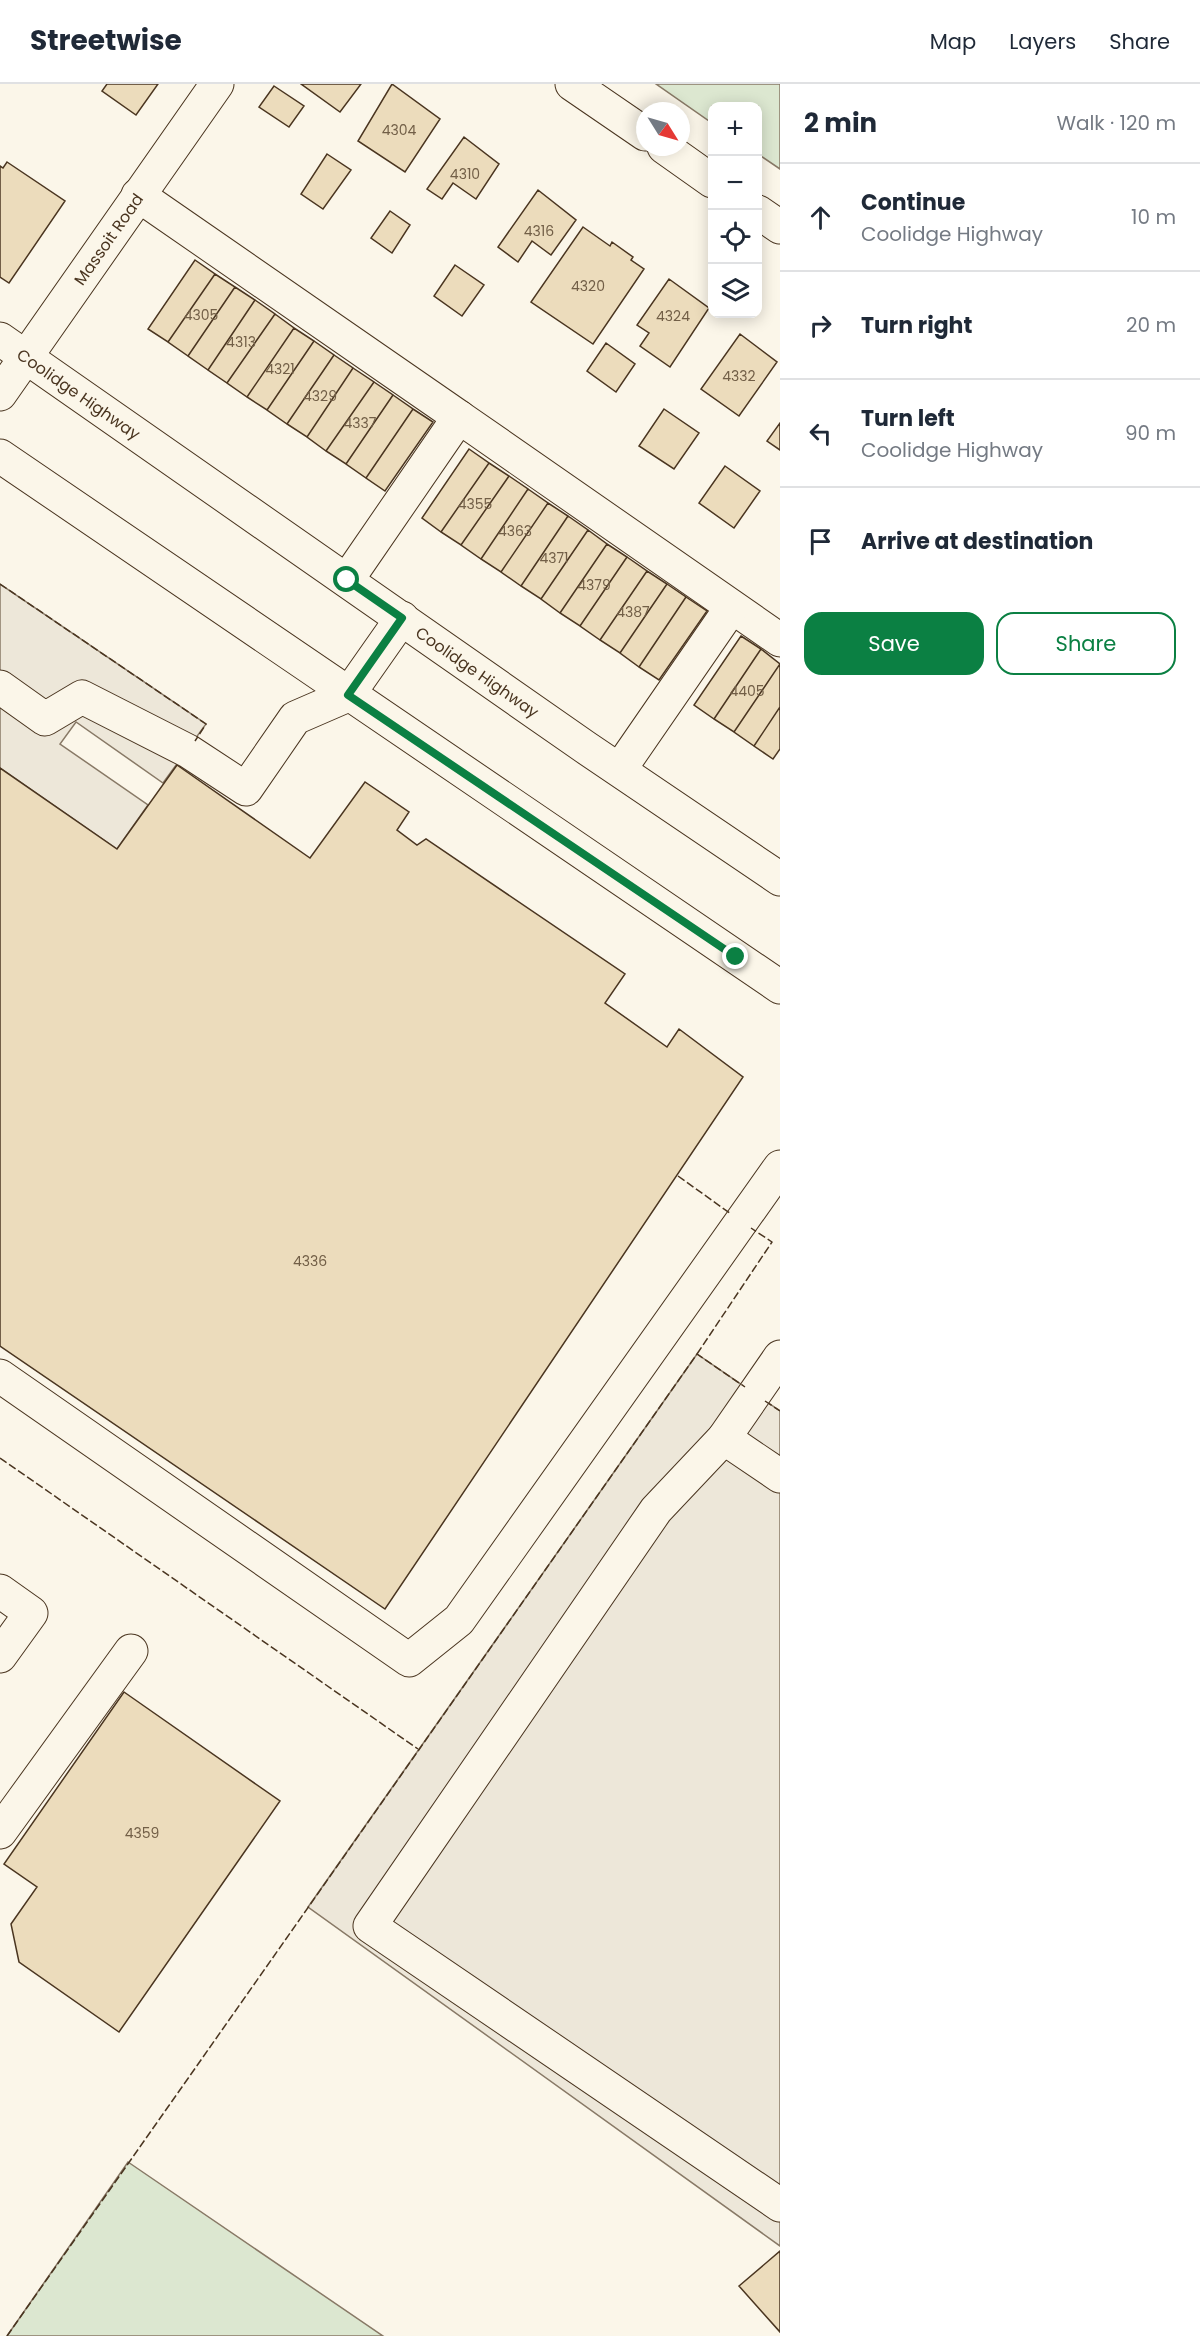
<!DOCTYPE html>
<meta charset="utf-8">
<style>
body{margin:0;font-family:Poppins,sans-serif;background:#f6f6f7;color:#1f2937}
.controls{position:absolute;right:18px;top:18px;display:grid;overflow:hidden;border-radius:12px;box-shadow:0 3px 15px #0003}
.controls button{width:54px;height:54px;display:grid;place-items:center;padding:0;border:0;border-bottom:2px solid #e0e1e3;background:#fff;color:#1f2937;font:30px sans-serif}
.compass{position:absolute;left:636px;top:18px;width:54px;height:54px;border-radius:50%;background:#fff;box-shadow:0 3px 15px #0003;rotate:127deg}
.stop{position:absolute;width:18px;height:18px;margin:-14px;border:4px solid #0b8043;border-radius:50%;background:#fff}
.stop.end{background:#0b8043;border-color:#fff;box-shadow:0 2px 6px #0008}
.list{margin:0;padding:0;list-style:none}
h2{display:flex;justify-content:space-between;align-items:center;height:78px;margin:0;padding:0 24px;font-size:26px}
h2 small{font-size:20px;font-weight:400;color:#747a83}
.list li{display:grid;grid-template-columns:39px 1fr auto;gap:18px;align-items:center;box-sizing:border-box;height:108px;padding:0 24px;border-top:2px solid #e0e1e3}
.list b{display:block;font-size:22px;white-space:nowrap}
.list p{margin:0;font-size:20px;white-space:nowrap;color:#747a83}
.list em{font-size:20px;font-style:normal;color:#747a83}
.actions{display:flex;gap:12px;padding:18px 24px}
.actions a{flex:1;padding:14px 0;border:2px solid #0b8043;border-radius:18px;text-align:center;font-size:21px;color:#0b8043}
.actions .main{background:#0b8043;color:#fff}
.icon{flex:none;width:33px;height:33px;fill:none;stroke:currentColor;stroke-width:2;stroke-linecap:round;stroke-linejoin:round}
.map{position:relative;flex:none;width:780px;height:2252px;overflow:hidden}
header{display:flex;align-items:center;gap:36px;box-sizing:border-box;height:84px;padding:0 30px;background:#fff;border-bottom:2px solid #e0e1e3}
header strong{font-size:28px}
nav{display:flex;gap:33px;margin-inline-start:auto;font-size:21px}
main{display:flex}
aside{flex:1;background:#fff}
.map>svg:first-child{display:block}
.green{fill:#dce7d0;stroke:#887966;stroke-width:1.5}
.parking{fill:#ede7d9;stroke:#887966;stroke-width:1.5}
.building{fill:#ecdcbc;stroke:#4a3520;stroke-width:1.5}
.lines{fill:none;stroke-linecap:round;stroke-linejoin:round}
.minor-casing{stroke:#4a3520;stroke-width:35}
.major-casing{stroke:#4a3520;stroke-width:35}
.minor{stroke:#fbf6e9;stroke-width:33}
.major{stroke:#fbf6e9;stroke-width:33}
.fence{stroke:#4a3520;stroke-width:1.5;stroke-dasharray:8 3;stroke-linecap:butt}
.route{stroke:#0b8043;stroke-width:8}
.labels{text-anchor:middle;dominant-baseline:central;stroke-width:4.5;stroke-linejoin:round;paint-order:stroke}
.number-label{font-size:14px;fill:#725f47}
.street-label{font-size:16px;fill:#4a3520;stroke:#fbf6e9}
</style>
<header>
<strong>Streetwise</strong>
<nav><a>Map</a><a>Layers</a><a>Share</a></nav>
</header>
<main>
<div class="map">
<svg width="780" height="2252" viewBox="0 0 780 2252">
<rect width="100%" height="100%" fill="#fbf6e9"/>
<path class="green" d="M656,0h124v85l-22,-15v-48h-46v17z
M128,2078l255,174h-376z"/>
<path class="parking" d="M0,500l206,140 -43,59 -87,-61 -16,22 88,61 -31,44 -117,-81z
M697,1270l83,57v835l-472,-339z"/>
<path class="building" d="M107,0h51l-22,31 -34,-24z
M301,0h60l-21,28z
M392,0l48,35 -35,53 -47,-31z
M274,2l30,20 -15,21 -30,-20z
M464,53l35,27 -23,35 -23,-16 -11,16 -15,-10z
M327,70l24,16 -28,39 -22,-15z
M7,78l58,39 -56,82 -9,-6v-111l3,2z
M538,106l38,30 -25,35 -19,-14 -14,21 -20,-15z
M390,127l20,14 -18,28 -21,-15z
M583,143l27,19 2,-4 21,15 -2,3 13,9 -51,75 -62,-42z
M195,176l20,14 -47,68 -20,-13z
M455,181l29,20 -22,31 -28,-20z
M215,190l20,13 -47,69 -20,-14z
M669,195l40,29 -39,59 -30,-21 9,-13 -12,-8z
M235,203l20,13 -47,70 -20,-14z
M255,216l20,14 -48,69 -19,-13z
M275,230l19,14 -47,69 -20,-14z
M294,244l20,13 -47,69 -20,-13z
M740,250l37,28 -38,54 -38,-27z
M314,257l20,14 -47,69 -20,-14z
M606,259l29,21 -19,28 -29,-21z
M334,271l19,13 -46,69 -20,-13z
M353,284l21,14 -48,69 -19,-14z
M374,298l19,13 -47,69 -20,-13z
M393,311l20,14 -47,69 -20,-14z
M413,325l20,13 -48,69 -19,-13z
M664,325l35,24 -25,36 -35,-23z
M780,339v27l-13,-9z
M469,365l20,14 -48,69 -19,-14z
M489,379l20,13 -48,69 -20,-13z
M725,382l35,25 -26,37 -35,-25z
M509,392l19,13 -47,70 -20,-14z
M528,405l20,14 -47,69 -20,-13z
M548,419l20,13 -47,70 -20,-14z
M568,432l20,14 -47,69 -20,-13z
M588,446l19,14 -47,69 -19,-14z
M607,460l20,13 -47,69 -20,-13z
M627,473l20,14 -47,69 -20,-14z
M647,487l20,13 -47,69 -20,-13z
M667,500l19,13 -47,70 -19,-14z
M686,513l21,14 -48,69 -20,-13z
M741,552l20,13 -47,70 -20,-14z
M761,565l19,15 -46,68 -20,-13z
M780,580v43l-26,39 -20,-14z
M780,623v42l-7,10 -19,-13z
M177,681l133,93 55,-76 44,30 -12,18 20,15 9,-6 199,135 -20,29 62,44 12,-18 64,48 -358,532 -385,-263v-578l117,81z
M124,1608l156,109 -161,231 -100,-70 -8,-38 26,-37 -33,-23z
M780,2167v81l-41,-46z"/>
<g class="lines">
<defs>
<g id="minor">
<path d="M572,0l73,50"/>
<path d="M664,63l48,34"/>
<path d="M138,111l321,222 -112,163"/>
<path d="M758,128l22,15"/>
<path id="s1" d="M0,310l217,-310"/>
<path d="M459,333l321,223"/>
<path d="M0,603l45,32 37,-22 106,54 58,38 49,-71 53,-23"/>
<path d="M620,685l111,-161"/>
<path d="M780,1273l-56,81 -68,72 -286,416 410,279"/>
<path d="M0,1292l409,284 50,-40 321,-453"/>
<path d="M724,1354l56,38"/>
<path d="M0,1507l31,22 -31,43"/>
<path d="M0,1748l131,-181"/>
</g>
<g id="major">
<path id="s2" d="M0,255l585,408 195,132"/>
<path d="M0,372l780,531"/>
<path d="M348,611l54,-77"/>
</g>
</defs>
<use href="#minor" class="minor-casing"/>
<use href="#major" class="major-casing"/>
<use href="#minor" class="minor"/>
<use href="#major" class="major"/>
<path class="fence" d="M0,500l206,140 -11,17
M678,1092l53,38
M697,1270l75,-112 -21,-14
M765,1317l15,10
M0,1374l418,291
M7,2252l690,-982 48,33"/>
</g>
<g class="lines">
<path class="route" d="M347,496l55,38 -54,77 388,262"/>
</g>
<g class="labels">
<g class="number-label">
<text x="399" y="46">4304</text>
<text x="465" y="90">4310</text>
<text x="539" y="147">4316</text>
<text x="588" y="202">4320</text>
<text x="201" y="231">4305</text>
<text x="673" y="232">4324</text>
<text x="241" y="258">4313</text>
<text x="280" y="285">4321</text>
<text x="739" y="292">4332</text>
<text x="320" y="312">4329</text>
<text x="360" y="339">4337</text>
<text x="475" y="420">4355</text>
<text x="515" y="447">4363</text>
<text x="554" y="474">4371</text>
<text x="594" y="501">4379</text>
<text x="633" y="528">4387</text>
<text x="747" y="607">4405</text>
<text x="310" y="1177">4336</text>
<text x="142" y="1749">4359</text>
</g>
<g class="street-label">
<text stroke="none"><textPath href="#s1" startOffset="189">Massoit Road</textPath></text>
<text stroke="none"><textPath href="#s2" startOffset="96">Coolidge Highway</textPath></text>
<text stroke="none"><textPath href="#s2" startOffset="582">Coolidge Highway</textPath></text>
</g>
</g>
</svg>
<div class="controls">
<button>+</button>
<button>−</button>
<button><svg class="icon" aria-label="locate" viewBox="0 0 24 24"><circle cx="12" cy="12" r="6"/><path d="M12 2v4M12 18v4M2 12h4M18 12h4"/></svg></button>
<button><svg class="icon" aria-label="layers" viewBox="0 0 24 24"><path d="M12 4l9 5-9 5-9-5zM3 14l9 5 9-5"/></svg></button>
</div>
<svg class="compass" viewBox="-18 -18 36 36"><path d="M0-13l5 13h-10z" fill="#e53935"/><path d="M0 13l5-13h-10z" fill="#747a83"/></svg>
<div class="stop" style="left:347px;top:496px"></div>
<div class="stop end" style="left:736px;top:873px"></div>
</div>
<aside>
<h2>2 min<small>Walk · 120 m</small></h2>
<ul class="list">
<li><svg class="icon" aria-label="ahead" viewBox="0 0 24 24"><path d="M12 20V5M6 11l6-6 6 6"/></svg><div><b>Continue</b><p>Coolidge Highway</p></div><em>10 m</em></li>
<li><svg class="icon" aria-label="right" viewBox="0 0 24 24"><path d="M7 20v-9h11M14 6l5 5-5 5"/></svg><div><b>Turn right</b></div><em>20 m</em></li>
<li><svg class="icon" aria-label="left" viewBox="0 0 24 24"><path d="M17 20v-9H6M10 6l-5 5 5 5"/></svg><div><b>Turn left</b><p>Coolidge Highway</p></div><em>90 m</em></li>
<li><svg class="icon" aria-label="arrive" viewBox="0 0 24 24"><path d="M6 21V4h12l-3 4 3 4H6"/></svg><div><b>Arrive at destination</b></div></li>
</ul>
<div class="actions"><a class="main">Save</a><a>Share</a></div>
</aside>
</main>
